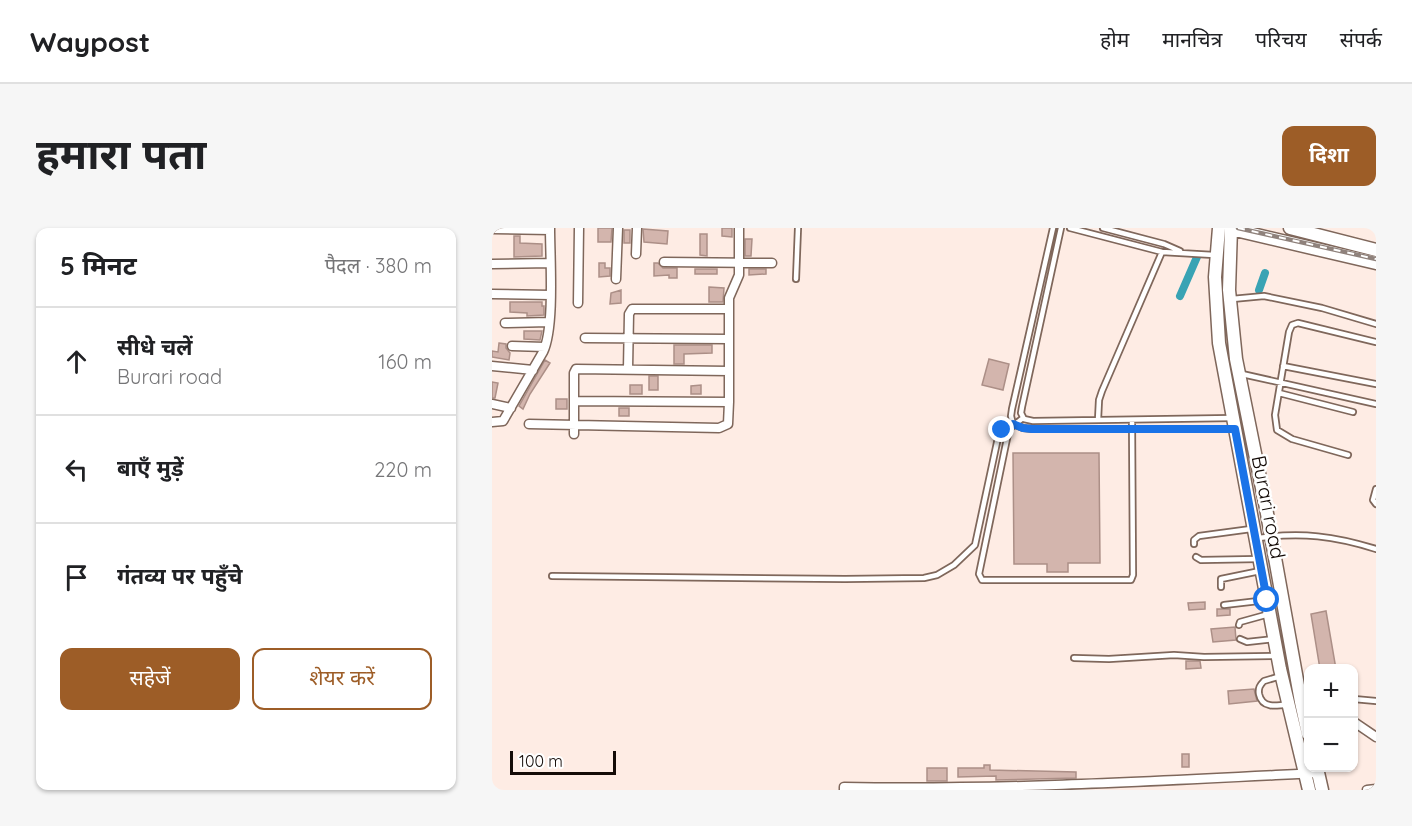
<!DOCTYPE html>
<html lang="hi">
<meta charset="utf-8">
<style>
body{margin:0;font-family:Quicksand,"Noto Sans Devanagari",sans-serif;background:#f6f6f6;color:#202124}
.controls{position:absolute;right:18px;bottom:18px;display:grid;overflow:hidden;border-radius:12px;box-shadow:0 2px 4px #0004}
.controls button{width:54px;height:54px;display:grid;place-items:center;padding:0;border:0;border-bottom:2px solid #e0e0e0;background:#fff;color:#202124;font:30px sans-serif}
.scale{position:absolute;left:18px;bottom:15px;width:106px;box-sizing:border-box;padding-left:6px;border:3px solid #140b07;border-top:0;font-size:16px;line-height:21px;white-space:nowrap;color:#140b07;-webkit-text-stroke:4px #fff;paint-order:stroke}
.stop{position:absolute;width:18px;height:18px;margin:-14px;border:4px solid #1a73e8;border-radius:50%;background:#fff}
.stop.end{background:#1a73e8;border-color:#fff;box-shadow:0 2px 6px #0008}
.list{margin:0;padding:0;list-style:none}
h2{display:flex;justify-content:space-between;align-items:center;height:78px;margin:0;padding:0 24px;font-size:26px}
h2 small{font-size:20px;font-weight:400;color:#757577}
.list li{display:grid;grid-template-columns:39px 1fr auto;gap:18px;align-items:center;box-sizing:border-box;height:108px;padding:0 24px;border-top:2px solid #e0e0e0}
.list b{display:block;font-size:22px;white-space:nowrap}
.list p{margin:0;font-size:20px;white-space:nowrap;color:#757577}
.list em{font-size:20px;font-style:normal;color:#757577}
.actions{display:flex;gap:12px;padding:18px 24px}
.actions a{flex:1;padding:14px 0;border:2px solid #9d5d27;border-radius:12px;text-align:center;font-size:21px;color:#9d5d27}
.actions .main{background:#9d5d27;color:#fff}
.icon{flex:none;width:33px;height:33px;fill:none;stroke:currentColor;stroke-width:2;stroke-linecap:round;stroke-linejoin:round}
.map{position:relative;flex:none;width:884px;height:562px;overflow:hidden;border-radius:12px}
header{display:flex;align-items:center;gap:36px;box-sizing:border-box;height:84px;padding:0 30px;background:#fff;border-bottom:2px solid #e0e0e0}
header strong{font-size:28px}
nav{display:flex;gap:33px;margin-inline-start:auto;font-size:21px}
.intro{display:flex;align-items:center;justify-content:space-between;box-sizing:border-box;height:144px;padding:0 36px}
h1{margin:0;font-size:42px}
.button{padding:15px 27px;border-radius:12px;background:#9d5d27;color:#fff;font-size:21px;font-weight:700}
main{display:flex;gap:36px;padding:0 36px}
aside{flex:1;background:#fff;border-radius:12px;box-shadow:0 2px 4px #0004}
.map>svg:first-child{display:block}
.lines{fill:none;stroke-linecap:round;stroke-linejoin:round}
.canal{stroke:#39a3b4;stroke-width:8}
.building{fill:#d3b5ad;stroke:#ac8f87;stroke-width:1.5}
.service-casing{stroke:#7f675b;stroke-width:8}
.minor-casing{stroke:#7f675b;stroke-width:11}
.secondary-casing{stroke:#7f675b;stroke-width:15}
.service{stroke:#fff;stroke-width:4.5}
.minor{stroke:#fff;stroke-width:8}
.secondary{stroke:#fff;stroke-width:12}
.rail-casing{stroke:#8f827c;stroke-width:4.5}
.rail{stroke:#fff;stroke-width:2;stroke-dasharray:7;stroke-linecap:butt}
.route{stroke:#1a73e8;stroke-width:8}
.labels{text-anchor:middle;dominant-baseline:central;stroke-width:5;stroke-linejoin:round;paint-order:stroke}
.street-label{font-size:20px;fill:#140b07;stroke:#fff}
</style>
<header>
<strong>Waypost</strong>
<nav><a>होम</a><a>मानचित्र</a><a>परिचय</a><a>संपर्क</a></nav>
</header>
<div class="intro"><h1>हमारा पता</h1><a class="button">दिशा</a></div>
<main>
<aside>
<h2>5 मिनट<small>पैदल · 380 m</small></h2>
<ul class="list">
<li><svg class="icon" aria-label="ahead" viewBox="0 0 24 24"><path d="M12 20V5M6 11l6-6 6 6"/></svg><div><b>सीधे चलें</b><p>Burari road</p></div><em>160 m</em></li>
<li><svg class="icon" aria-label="left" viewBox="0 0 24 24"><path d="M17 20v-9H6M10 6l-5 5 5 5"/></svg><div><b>बाएँ मुड़ें</b></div><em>220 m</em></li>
<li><svg class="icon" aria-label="arrive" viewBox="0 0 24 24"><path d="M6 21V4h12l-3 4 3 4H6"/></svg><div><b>गंतव्य पर पहुँचे</b></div></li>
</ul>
<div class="actions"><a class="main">सहेजें</a><a>शेयर करें</a></div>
</aside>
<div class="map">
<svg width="884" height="562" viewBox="0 0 884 562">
<rect width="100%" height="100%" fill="#feece4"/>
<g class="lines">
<path class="canal" d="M767,62l6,-17
M688,68l17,-39"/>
</g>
<path class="building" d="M106,0h14l-1,14h-13z
M230,0h10v9l-10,-1z
M151,1l25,2 -1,13 -23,-2z
M132,2h6v13h-6z
M208,6h7v22l-7,-1z
M22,8h6v7l22,1v12l-28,1z
M253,11h7l-1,17h-6z
M107,35h6v5h5v8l-11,1z
M162,35h4l5,5h14v10h-8v-3l-15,1z
M203,41h22v5h-22z
M257,41h17v5l-17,1z
M217,59l15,1 -1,14h-14z
M129,62v13l-11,1 1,-11z
M18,74h32v4h2v9l-17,1v-3l-17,-1z
M32,103h18l-2,9 -16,-1z
M7,115l7,1v4l4,5 -1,7 -17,-3v-6l6,1z
M182,117h38v8l-28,1v10h-10z
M497,131l20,5 -6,26 -21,-5z
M53,132l5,3 -20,31 -7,15 -4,-3z
M157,148h9v14h-9z
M0,154l6,1 -3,15h-3z
M138,157h12v9h-12z
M209,157v9h-10v-8z
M64,171h11v10h-11z
M127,180h10v8h-10z
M521,225h86l1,110h-32v9h-21v-8h-33z
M713,374v7l-16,1 -1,-7z
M725,381h13v6l-13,1z
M834,383l10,58h-16l-9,-55z
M743,399l1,13 -23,2 -2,-13z
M694,433h14l1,7 -15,1z
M762,461l3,12 -28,3 -1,-13z
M690,526h7v13h-7z
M492,537h6v5l86,2v6l-80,2v-4l-38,1v-9h26z
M435,540h20v13h-20z"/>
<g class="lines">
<defs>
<path id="service" d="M561,0l-41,181 -1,7 2,8 10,4 9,1h203
M569,0l-39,179 -1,6 3,6 9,2 200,-3
M578,0l92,24 52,3
M611,0l61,16 16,7
M304,51l2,-51
M740,71l32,-3 58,12 54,16
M791,138l93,18
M750,146l134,30
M787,165l74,19
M531,190l-14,11 -30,145 3,6h149l2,-5 -1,-155
M606,192l1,-20 3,-9 60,-139
M856,227l-56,-16 -15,-9 -2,-15 14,-83 3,-7 6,-2 78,19
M884,261l-3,11 3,4
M766,310c44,-6 76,-2 118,11
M702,316v-4l5,-4 52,-7
M704,329l5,3 58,-1
M60,348l293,3 79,-1 13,-3 17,-10 21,-20 24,-112 3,-3 7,-1
M729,359v-8l39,-8
M732,377l43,-5
M747,397l1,-3 29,-8
M748,411l7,3 27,-3
M582,430l35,1 65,-4 30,2 73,-1
M789,448l-17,5c-4,4 -6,7 -5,13 3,15 18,12 30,10
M862,471l22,2"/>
<path id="minor" d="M1,1l57,1
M144,26l1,-26
M172,34l108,1
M0,36l58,-1
M124,51l2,-51
M0,66l58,1
M86,75l1,-75
M13,95l44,-1
M93,110l144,1
M20,118l33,1
M0,138l41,4
M136,141l1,-55 3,-5h97
M237,174v-104l10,-23v-47
M0,176l19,4
M0,194l11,-1 40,-69c12,-25 7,-94 7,-124
M37,196l190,4 9,-4 1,-22 -155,-1
M82,206v-61l2,-4 153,2
M862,494l22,15
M352,562v-3c158,3 316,-6 474,-14
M875,562l9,-1"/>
<path id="secondary" d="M727,0l-4,49 4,66 61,326 29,121
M739,0l-2,62 7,69 30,149 35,194 7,32
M798,0l86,22
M739,1l145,34
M825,540l5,22"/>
</defs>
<use href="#service" class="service-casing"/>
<use href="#minor" class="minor-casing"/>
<use href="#secondary" class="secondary-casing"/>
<use href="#service" class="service"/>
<use href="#minor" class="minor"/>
<use href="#secondary" class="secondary"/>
<defs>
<path id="rail" d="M746,0l138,31"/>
</defs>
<use href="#rail" class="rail-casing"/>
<use href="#rail" class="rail"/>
</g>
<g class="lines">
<path class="route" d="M510,202l7,-1 4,-5 10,4 9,1h203l32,171"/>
</g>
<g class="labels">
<g class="street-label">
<text transform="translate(777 279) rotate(79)">Burari road</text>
</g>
</g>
</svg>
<div class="controls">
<button>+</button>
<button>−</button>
</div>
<div class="scale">100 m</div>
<div class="stop" style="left:775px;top:372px"></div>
<div class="stop end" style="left:510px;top:202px"></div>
</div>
</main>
